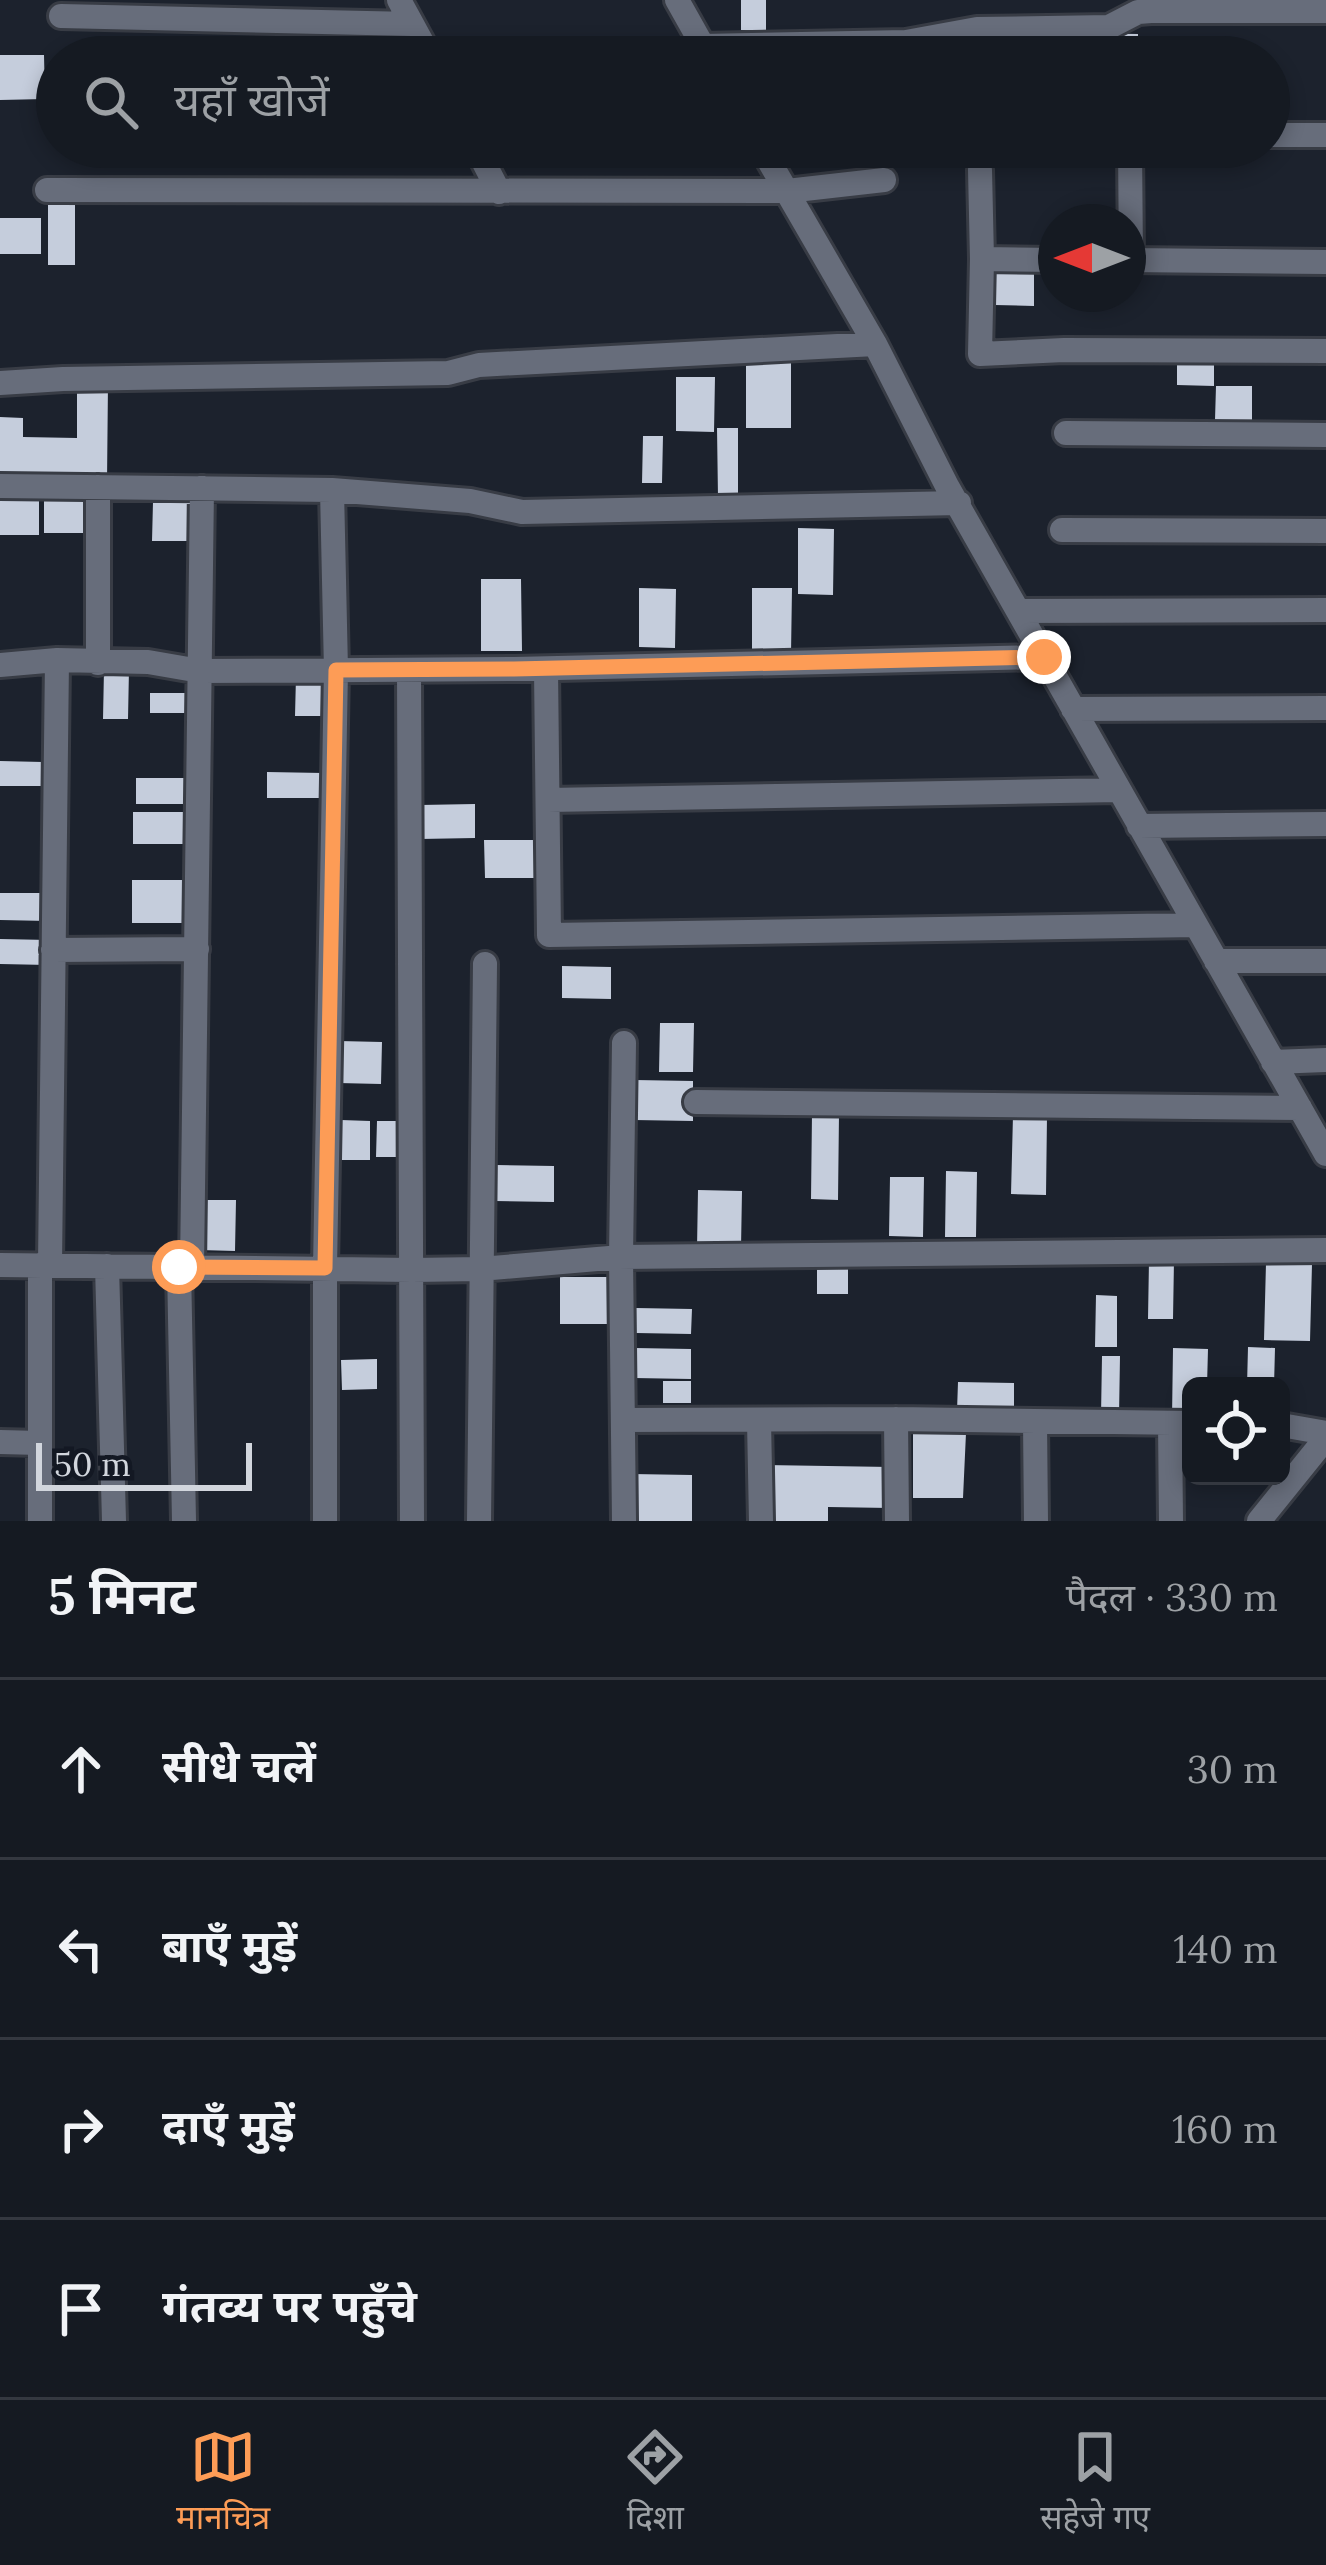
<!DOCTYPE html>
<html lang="hi">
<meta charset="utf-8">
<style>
body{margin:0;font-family:Lora,"Noto Sans Devanagari",serif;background:#1e232a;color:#f1f3f6}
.controls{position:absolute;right:36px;bottom:36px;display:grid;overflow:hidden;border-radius:18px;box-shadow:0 6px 18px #0003}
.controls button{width:108px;height:108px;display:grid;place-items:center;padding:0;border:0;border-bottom:3px solid #343840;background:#151a22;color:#f1f3f6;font:60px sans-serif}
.compass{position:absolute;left:1038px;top:204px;width:108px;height:108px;border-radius:50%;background:#151a22;box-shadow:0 6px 18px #0003;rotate:270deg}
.scale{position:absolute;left:36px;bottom:30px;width:216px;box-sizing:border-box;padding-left:12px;border:6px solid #d2d6dd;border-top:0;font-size:33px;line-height:42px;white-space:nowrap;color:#d2d6dd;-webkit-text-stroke:9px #131823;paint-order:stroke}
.stop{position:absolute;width:36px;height:36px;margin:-27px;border:9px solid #fd9c56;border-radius:50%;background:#fff}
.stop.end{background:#fd9c56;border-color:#fff;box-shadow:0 3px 12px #0008}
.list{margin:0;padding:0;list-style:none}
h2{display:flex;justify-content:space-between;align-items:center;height:156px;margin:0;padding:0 48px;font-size:51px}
h2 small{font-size:39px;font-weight:400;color:#9da1a5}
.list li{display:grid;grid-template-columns:78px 1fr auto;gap:36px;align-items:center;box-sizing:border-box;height:180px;padding:0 48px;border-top:3px solid #343840}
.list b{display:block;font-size:45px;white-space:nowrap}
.list em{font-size:39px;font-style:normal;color:#9da1a5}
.icon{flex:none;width:66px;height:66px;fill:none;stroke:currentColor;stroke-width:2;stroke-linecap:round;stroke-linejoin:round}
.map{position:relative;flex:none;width:1326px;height:1521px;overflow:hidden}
.search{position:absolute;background:#151a22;box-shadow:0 6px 18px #0003;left:36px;right:36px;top:36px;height:132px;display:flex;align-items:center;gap:30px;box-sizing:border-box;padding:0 42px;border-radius:66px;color:#9da1a5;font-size:45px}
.sheet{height:876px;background:#151a22}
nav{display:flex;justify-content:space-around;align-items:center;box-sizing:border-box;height:168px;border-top:3px solid #343840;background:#151a22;font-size:33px;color:#9da1a5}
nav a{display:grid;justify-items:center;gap:6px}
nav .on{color:#fd9c56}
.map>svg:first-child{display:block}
.building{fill:#c5cddc}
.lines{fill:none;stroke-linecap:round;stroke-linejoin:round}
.minor-casing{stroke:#383c45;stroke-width:30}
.minor{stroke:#676d7b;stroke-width:24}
.route{stroke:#fd9c56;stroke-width:15}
</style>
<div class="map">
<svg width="1326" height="1521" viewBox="0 0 1326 1521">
<rect width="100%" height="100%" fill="#1c222d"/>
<path class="building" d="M741,0h25v31l-25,-1z
M1069,33l69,1v23h-69z
M0,55h44l1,44 -45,1z
M48,194h27v71h-27z
M0,218h41v36h-41z
M995,271h39v35l-39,-1z
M746,357h45v71h-45z
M1177,357h37v29l-37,-1z
M676,377h39l-1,55 -38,-1z
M77,382h31l-1,100h-107v-65l23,1v19l54,1z
M1216,386h36v35l-37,-1z
M717,428h21v70h-20z
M643,436h20l-1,47h-20z
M44,490l48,2 1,41h-49z
M0,494h39v41h-39z
M153,502h39l-1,39h-39z
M798,528l36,1 -1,66 -35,-1z
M481,579h40l1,72h-41z
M639,588l37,1 -1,59 -36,-1z
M752,588h40l-1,66 -39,-1z
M104,669h25l-1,50h-25z
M296,676h29v40h-30z
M150,693h39v20h-39z
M0,761l43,1v24h-43z
M267,772l56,1v25h-56z
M136,778h50v26h-50z
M475,804v34l-55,1v-34z
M133,812h55v32h-55z
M484,840h59l1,38h-59z
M132,880h55v43h-55z
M0,893h48v28l-48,-1z
M0,939l49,1 -1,25 -48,-1z
M562,966l49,1v32l-49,-1z
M660,1023h34l-1,49h-34z
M339,1041l43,1 -1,42 -43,-1z
M635,1080l58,1v40l-59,-1z
M812,1113l27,1 -1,86 -27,-1z
M1013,1115l34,1 -1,79 -35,-1z
M341,1120l29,1v39h-30z
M377,1121h28l-1,36h-28z
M496,1165l58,1v36l-59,-1z
M946,1171l31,1 -1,65h-31z
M890,1177h34l-1,60 -34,-1z
M698,1190l44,1 -1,57h-44z
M201,1200h35l-1,51 -35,-1z
M817,1259h31v35h-31z
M1149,1260h25l-1,59h-25z
M1266,1263l46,1 -2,77 -46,-1z
M560,1277h53l1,47h-54z
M1096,1295l21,1v51h-22z
M636,1308l56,1 -1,25 -55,-1z
M1248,1347l27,1 -1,38h-27z
M635,1348l56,1v30l-57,-1z
M1173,1348l35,1 -1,37h-16v32h-19z
M1102,1356h18l-1,60h-18z
M377,1359v30l-35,1 -1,-30z
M663,1381h28v22h-28z
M958,1382l56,1v29l-57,-1z
M913,1431l53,2 -3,65h-50z
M765,1465l126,2 -1,41 -62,-1v14h-64z
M632,1474l60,1v46h-61z"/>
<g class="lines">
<defs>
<path id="minor" d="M399,0l31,57
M677,0l32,57
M61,16l351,8
M703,46l203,-4 71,-13 132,-2 29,-15 13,-1h175
M1269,135h57
M476,147l23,45
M761,147l114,197 72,142 379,668
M1130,147l1,113
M980,170l2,89 -2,95 84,-4 262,1
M47,190l740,1 97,-11
M982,259l74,1
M1128,260l198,2
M0,383l63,-4 385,-6 31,-8 396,-21
M1066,433l260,2
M0,486l332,4 138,11 52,11 437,-9
M98,487v176
M1062,530l264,1
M1018,611l308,-1
M0,665l57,-5 91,2 52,9 314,-2 530,-12
M546,669l3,266 647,-10
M409,670l3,851
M1073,709l253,-1
M548,800l571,-10
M1139,826l187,-2
M53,950l144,-1
M1216,961h110
M1273,1062l53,-2
M696,1102l604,6
M0,1265l412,5 68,-1 141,-12 705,-7
M40,1265v256
M50,1265l7,-605
M107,1266l7,255
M179,1267l5,254
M192,1267l10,-779
M896,1419l1,102
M623,1420l273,-1 295,4
M759,1421l2,100
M1035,1422l1,99
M1170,1423l1,98
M1281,1425l45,8
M0,1442l40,1
M325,1521v-253l11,-598 -4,-180
M479,1521l6,-557
M624,1521l-3,-264 3,-214
M1259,1521l67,-83"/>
</defs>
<use href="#minor" class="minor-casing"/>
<use href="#minor" class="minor"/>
</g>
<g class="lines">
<path class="route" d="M179,1267l146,1 11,-598 178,-1 530,-12"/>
</g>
</svg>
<div class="controls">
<button><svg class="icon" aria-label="locate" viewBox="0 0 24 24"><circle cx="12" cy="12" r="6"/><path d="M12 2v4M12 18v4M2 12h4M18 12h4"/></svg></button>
</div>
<svg class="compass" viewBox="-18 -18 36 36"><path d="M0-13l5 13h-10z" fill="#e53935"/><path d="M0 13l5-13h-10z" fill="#9da1a5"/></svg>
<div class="scale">50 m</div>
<div class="stop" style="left:179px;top:1267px"></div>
<div class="stop end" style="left:1044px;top:657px"></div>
<div class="search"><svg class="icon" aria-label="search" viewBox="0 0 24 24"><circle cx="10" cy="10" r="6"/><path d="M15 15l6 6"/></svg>यहाँ खोजें</div>
</div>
<section class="sheet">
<h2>5 मिनट<small>पैदल · 330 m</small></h2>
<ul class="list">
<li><svg class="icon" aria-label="ahead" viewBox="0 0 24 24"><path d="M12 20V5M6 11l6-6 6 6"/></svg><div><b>सीधे चलें</b></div><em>30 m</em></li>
<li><svg class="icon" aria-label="left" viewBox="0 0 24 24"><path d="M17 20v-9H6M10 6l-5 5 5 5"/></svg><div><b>बाएँ मुड़ें</b></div><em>140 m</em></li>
<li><svg class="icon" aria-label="right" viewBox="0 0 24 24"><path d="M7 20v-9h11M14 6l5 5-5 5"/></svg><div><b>दाएँ मुड़ें</b></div><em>160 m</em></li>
<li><svg class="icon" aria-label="arrive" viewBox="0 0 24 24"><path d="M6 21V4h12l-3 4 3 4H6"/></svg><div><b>गंतव्य पर पहुँचे</b></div></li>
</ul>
</section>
<nav>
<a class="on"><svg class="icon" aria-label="map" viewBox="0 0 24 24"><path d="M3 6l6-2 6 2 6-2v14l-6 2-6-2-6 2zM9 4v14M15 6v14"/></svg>मानचित्र</a>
<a><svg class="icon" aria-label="directions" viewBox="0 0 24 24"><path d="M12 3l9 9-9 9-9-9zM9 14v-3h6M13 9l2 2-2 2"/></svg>दिशा</a>
<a><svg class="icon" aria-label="saved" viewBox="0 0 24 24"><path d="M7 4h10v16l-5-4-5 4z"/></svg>सहेजे गए</a>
</nav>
